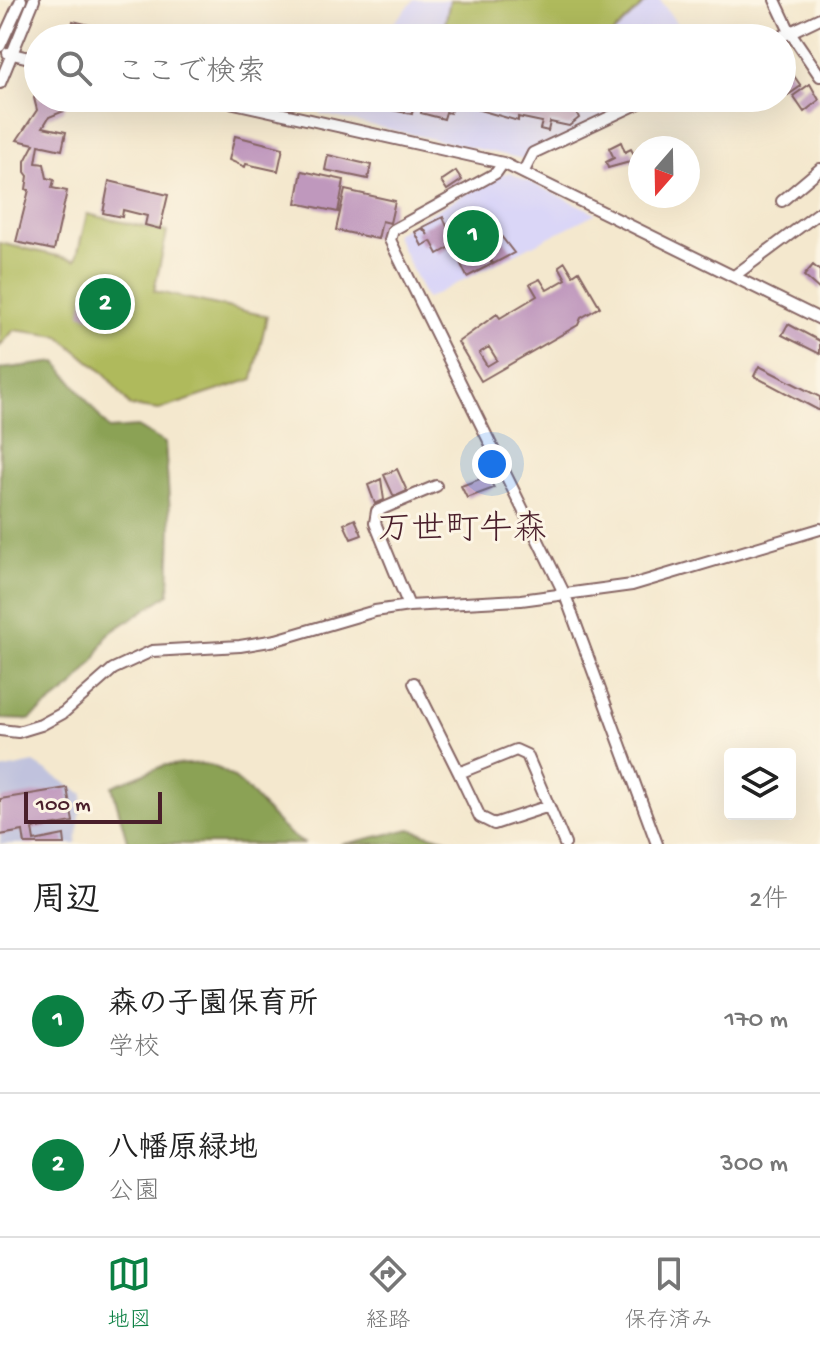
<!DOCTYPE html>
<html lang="ja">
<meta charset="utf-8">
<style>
body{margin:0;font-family:"Gochi Hand","Klee One",sans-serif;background:#f2f2f2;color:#222}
.controls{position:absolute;right:24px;bottom:24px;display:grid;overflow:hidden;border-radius:8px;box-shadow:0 8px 32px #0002}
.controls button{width:72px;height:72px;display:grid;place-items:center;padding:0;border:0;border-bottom:2px solid #e0e0e0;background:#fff;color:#222;font:40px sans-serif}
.compass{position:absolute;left:628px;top:136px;width:72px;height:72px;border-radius:50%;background:#fff;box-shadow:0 8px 32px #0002;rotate:200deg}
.scale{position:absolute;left:24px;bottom:20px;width:138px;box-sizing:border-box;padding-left:8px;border:4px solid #4a1f2b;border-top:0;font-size:22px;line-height:28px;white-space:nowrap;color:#4a1f2b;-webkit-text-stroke:6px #fcf5e5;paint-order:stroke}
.you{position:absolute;left:492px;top:464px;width:28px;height:28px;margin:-20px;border:6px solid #fff;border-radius:50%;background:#1a73e8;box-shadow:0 0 0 12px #1a73e833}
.badge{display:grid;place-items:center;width:52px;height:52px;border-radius:50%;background:#0b8043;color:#fff;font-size:26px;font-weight:700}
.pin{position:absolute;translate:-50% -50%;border:4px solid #fff;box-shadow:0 2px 8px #0006}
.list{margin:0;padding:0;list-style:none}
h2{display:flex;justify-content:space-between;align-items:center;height:104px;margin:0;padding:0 32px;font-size:34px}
h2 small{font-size:26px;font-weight:400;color:#767676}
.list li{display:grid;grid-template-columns:52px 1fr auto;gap:24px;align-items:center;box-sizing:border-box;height:144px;padding:0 32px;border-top:2px solid #e0e0e0}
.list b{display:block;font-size:30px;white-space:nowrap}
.list p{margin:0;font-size:26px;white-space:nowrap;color:#767676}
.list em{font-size:26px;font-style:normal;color:#767676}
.icon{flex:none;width:44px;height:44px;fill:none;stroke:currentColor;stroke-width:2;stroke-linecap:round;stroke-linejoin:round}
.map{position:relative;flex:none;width:820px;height:844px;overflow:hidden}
.search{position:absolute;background:#fff;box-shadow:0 8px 32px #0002;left:24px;right:24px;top:24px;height:88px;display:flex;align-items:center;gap:20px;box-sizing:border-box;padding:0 28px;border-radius:44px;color:#767676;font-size:30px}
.sheet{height:392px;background:#fff}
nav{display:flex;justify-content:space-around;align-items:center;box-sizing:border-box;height:112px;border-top:2px solid #e0e0e0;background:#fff;font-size:22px;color:#767676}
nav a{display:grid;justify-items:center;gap:4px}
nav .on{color:#0b8043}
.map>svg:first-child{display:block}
.built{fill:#dad6f7}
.industrial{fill:#c0c2dd}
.green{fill:#afba5c;stroke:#7c6c44;stroke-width:2}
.forest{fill:#8ba254;stroke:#6a6040;stroke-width:2}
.building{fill:#bf98bd;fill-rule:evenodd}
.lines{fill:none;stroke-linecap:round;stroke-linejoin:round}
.minor-casing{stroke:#866564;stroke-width:14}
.minor{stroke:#fff;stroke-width:10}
.labels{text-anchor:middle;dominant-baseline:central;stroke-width:6;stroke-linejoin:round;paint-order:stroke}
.quarter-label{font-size:34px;fill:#4a1f2b;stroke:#fcf5e5}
</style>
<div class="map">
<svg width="820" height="844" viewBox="0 0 820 844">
<rect width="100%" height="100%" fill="#fcf5e5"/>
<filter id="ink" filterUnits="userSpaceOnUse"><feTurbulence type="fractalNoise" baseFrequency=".0125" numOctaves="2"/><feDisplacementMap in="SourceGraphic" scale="16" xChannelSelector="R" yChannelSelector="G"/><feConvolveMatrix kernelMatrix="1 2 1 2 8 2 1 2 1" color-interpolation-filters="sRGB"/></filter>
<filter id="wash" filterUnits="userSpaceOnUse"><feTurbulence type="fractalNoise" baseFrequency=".006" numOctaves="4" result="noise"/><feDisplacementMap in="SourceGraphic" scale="32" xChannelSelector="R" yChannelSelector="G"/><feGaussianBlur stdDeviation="1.8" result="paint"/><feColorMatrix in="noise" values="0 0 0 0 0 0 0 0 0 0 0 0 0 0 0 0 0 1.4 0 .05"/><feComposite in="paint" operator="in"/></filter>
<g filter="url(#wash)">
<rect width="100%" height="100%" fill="#f4e8ce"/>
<path class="built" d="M414,0h246l27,38h-307z
M325,98h314l-112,62 -206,-46 -5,-6z
M510,173l86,40 -170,86 -31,-65 104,-60z"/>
<path class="industrial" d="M34,763l49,31 -7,50h-76v-74z"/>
<path class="green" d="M450,0h194l2,2 -38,36h-102l-61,-14z
M87,214l80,18 -13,59 113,25 -14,63 -94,31 -29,-4 -24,-31 -47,-39 -45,-6 -14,16v-103l76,17z"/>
<path class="forest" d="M57,362l52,67 28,-2 28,16 6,83 -2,68 -61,40 -14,27 -22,26 -43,33 -29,-1v-350z
M165,765c15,0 37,-4 50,2 39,16 54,58 90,77h-177l-16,-58z
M410,829l50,15h-120l9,-1z"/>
<g id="blocks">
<path class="building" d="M73,21l33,8 -2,9h-35z
M782,59l19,27 -13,9 -6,-9z
M810,84l9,16 -15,12 -11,-16z
M38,88v10h30l-4,13 -15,6 -6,10 23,5 -4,18 -23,-5 -3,18 8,1 3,14 7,2 -2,8 15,3 -13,59 -38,-8 13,-52 -3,-1 2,-13 -3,-4v-11l9,-17 -17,-4 20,-30 -3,-12z
M354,98h61l-3,16 -59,-12z
M425,98h29l-4,15 -4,-1 -2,7 -23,-6z
M461,98l95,2 50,-2 -1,5 -13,8 -4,-5 -12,5 3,7 -10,8 -19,-4 -2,9 -8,-2 2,-7 -24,-5v4l-42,-12 2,-6z
M235,136l48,12 -5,23 -32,-7 -1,3 -16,-7z
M621,142l4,10 6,-3 6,11 -29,8 -2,-6 8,-4 -5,-10z
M328,155l43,10 -3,14 -43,-9z
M302,171l42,9 -6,32 -42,-9z
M456,171l6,9 -15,10 -6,-9z
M109,181l59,14 -8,34 -15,-4 2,-9 -24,-6 -1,7 -19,-4z
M345,190l50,11 -5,22 -8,-2 -4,18 -42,-9z
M443,217l7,16 7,-4 6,11 -25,14 -7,-13 -9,5 -7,-14 7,-4 6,7 -5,-8z
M501,236l13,17 -21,11 -9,-20z
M482,245l10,19 -25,13 -9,-19z
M565,262l8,13 6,-4 21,36 -19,11 -3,7 -97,56 -23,-39 39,-28 3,4 37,-22 -7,-12 10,-5 7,11 19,-11 -7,-13zM489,347l8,13 -10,6 -8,-13z
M813,265l7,6v19l-16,-14z
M87,286l12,3 -7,28 -12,-3z
M788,324l32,17v13l-38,-19z
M759,366l61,31v14l-66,-35z
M397,469l10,22 -13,6 -10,-22z
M488,476l6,12 -27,10 -6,-12z
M381,479l3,21 -9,4 -7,-19z
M355,519l7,16 -11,4 -7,-15z
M67,788l6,34 -41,7 2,12 30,-6 1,9h-40l-2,-13 -23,4v-36z"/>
</g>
</g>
<g filter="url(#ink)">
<use href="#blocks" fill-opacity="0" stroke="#866564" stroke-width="2"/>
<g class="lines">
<defs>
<path id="minor" d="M775,0l15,32 30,44
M778,38l42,-20
M0,46l21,-46
M8,53l30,7
M0,83l34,-83
M212,98l291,65 317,156
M503,163l-7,10 -103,57 -3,10 175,355 92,249
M524,171l9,-18 117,-55
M782,201l38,-32
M734,276l86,-64
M409,606l-34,-83 2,-12 59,-25
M414,683l45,90 57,-23 11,5 38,89
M0,730l18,2 23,-7 22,-12 50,-44 39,-18 88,-5 36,-6 99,-29 34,-5 112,-6 111,-15 188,-56
M459,773l21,44 14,7 55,-18"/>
</defs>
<use href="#minor" class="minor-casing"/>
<use href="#minor" class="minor"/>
</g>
</g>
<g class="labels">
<g class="quarter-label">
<text x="462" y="532">万世町牛森</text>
</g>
</g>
</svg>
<div class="controls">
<button><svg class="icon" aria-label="layers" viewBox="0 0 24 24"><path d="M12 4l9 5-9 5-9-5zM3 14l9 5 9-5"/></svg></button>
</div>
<svg class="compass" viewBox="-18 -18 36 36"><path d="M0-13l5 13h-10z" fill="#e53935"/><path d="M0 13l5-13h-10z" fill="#767676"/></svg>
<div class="scale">100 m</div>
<div class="you"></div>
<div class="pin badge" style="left:473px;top:236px">1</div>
<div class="pin badge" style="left:105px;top:304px">2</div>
<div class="search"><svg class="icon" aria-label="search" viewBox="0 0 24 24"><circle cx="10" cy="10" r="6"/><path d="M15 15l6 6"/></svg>ここで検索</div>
</div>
<section class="sheet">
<h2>周辺<small>2件</small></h2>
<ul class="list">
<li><span class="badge">1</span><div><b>森の子園保育所</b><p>学校</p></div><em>170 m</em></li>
<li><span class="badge">2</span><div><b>八幡原緑地</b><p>公園</p></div><em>300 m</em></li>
</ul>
</section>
<nav>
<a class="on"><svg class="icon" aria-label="map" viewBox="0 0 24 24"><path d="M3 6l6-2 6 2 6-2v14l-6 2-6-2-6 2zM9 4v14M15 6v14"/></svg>地図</a>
<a><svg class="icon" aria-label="directions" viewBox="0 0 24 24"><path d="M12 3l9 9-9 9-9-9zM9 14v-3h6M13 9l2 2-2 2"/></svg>経路</a>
<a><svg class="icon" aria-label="saved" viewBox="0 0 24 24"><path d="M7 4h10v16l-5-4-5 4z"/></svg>保存済み</a>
</nav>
